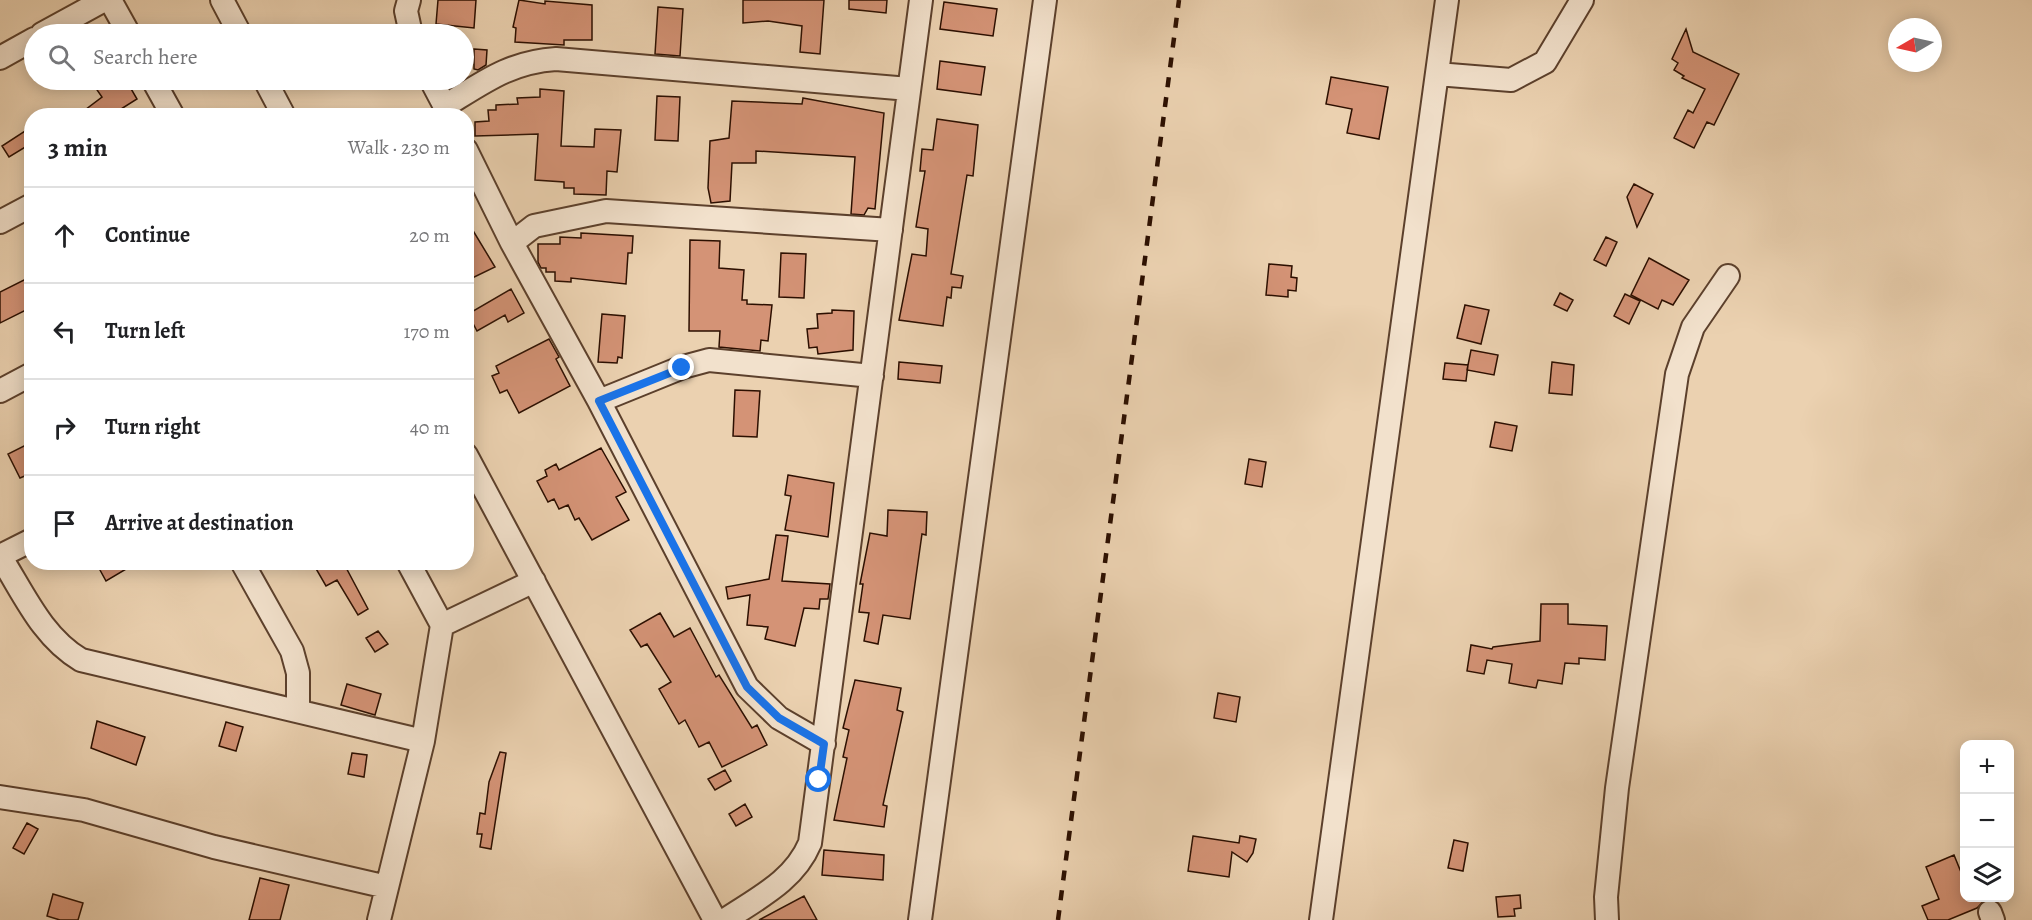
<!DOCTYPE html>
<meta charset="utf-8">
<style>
body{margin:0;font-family:Alegreya,serif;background:#f6f6f6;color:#202124}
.controls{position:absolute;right:18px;bottom:18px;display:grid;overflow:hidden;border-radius:12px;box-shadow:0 3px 15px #0003}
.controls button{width:54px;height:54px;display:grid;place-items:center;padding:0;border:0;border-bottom:2px solid #e0e0e0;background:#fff;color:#202124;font:30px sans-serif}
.compass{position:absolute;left:1888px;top:18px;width:54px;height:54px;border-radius:50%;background:#fff;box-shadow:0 3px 15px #0003;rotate:261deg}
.stop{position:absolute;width:18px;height:18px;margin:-14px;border:4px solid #1a73e8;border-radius:50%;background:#fff}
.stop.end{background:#1a73e8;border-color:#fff;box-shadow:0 2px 6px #0008}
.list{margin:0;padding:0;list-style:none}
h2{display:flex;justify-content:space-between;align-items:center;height:78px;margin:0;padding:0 24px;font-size:26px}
h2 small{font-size:20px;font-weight:400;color:#757577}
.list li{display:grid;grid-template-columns:39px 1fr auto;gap:18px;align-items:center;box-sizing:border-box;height:96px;padding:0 24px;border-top:2px solid #e0e0e0}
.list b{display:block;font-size:22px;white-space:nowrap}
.list em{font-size:20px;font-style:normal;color:#757577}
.icon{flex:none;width:33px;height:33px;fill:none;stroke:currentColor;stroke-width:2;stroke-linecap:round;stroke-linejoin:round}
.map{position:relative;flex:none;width:2032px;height:920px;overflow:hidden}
.search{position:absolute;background:#fff;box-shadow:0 3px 15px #0003;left:24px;top:24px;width:450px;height:66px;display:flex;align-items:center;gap:15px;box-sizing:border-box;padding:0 21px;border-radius:33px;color:#757577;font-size:22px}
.panel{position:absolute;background:#fff;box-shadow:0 3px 15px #0003;left:24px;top:108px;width:450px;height:462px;border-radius:24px}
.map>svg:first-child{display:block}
.building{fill:#d49376;stroke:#2c0f00;stroke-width:1.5}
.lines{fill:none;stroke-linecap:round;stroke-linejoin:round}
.minor-casing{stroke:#5c402c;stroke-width:26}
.minor{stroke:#f2e1cc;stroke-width:22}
.rail{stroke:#2c0f00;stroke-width:4.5;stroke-dasharray:10 10;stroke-linecap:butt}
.route{stroke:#1a73e8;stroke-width:8}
</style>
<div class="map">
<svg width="2032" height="920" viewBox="0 0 2032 920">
<rect width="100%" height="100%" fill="#ebd1b0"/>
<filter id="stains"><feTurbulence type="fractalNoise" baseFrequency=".00333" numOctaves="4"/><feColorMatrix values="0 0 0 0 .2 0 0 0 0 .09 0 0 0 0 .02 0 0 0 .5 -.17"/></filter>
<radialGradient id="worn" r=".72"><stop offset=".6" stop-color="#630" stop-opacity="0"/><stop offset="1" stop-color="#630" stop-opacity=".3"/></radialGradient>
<path class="building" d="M438,0h38l-2,28 -38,-4z
M519,0l26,4v-3l47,4v35h-28v5l-49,-3 1,-14 -3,-1z
M743,0h81l-4,54 -20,-2 2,-26 -34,-5 -25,2z
M849,0h38l-1,13 -37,-4z
M944,2l53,7 -4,27 -53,-7z
M658,7l25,2 -3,47 -25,-2z
M1686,29l7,23 46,22 -25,51 -7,-3 -13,26 -20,-10 14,-28 5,3 12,-24 -23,-11 2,-2 -10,-6 4,-7 -6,-4z
M474,49l13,1 -1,15 -8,5 -4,-1z
M940,61l45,6 -4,28 -44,-6z
M1331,77l57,10 -9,52 -32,-6 5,-24 -26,-5z
M105,80h21l11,19 -27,17h-33l25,-19 -7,-10z
M540,89l24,2 -3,55 33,1 1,-18 26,1 -4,42 -10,-1 -1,24 -32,-1v-6h-10v-6l-29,-2 3,-46 -63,2v-14l14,-1 -1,-11h8v-5l22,-1 -1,-6 23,-1z
M657,96l23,1 -2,44 -23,-1z
M803,98l81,15 -9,96 -7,-1 -4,7 -13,-1 4,-57 -99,-6v12h-24l-2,38 -19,2 -3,-15 2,-47 19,-3 3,-37 70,3z
M937,119l41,6 -5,51 -6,-1 -16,99 12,2 -2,12 -9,-1 -1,11 -4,-1 -4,29 -44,-6 13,-66 14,2 2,-27 -12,-2 9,-56h-5l2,-22 11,1z
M25,131l7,12 -23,14 -7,-11z
M1634,184l19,10 -16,33 -10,-30z
M466,219l29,48 -29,14z
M581,233l52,3 -1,17h-4l-2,31 -55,-6v4l-16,-1v-9h-9v-4h-5l-3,-6v-18h22v-7l21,1z
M1606,237l11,5 -11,24 -12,-6z
M690,240l30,1 -1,27 25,2 -2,30h5v4l25,1 -4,36 -7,-1 -1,11 -41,-4 1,-16h-31z
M781,253l25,1 -2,44 -25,-1z
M1649,258l40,22 -16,25 -11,-5 -4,9 -27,-14z
M1269,264l23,2 -1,11 6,1 -1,13 -8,-1v7l-22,-2z
M32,276v31l-32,16v-31z
M511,289l13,24 -16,9 -3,-7 -28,16 -9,-17z
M1560,293l13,7 -6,11 -13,-6z
M1625,294l15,7 -11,23 -15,-8z
M1465,305l24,5 -8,34 -24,-6z
M832,310l22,1 -1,39 -35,4 -1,-7 -8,1 -2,-19 11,-1 -1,-14 15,-1z
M602,314l23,2 -3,42 -4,-1 -1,6 -19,-1z
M549,339l10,18 -3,2 14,27 -51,27 -12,-23 -7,3 -8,-17 7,-3 -3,-7z
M1471,350l27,5 -4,20 -27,-5z
M899,362l43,4 -2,17 -42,-4z
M1552,362l22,3 -2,30 -23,-2z
M1445,363l23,2 -2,16 -23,-2z
M735,390l25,1 -3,46 -24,-1z
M1495,422l22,4 -5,25 -22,-4z
M32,442v31l-12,5 -12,-24z
M601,448l25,44 -10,5 13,23 -37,20 -13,-22 -4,2 -7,-15 -9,4 -5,-10 -6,3 -11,-21 10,-5 -2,-6 11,-6 3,6z
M1249,459l17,3 -4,25 -17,-3z
M788,475l46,8 -6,54 -43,-7 6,-34 -6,-1z
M888,510l39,2 -1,23 -4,-1 -12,85 -27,-4 -5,29 -14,-3 5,-28 -10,-1 4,-28h-3l10,-51 17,3z
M776,535l12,1 -6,45 48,3 -2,15h-8l-1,10 -15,-1 -9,38 -30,-7 3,-12 -21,-2 3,-30 -22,4 -2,-12 43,-8z
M112,562h26l-32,19 -6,-11z
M322,562h21l25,47 -10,6 -21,-35 -11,6 -11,-19z
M1541,604h27v20l39,2 -2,34 -26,-2v6l-14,-1 -3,21 -24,-4 -2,8 -27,-5 3,-19 -25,-4 -3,14 -17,-3 4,-26 21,4 1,-2 47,-6z
M660,613l14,24 16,-9 26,49 3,-2 33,53 5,-3 10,20 -45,22 -13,-25 -10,5 -14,-27 -6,4 -20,-35 12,-7 -24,-38 -6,3 -11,-17z
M378,631l10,13 -13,8 -9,-14z
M855,680l46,8 -4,22 6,2 -20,93 4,1 -3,21 -50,-7 13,-62 -4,-1 6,-27 -6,-2z
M347,684l34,10 -6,21 -34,-10z
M1218,693l22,4 -4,25 -22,-4z
M97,721l48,16 -9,28 -45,-17z
M226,722l17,5 -7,24 -17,-5z
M500,752l6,1 -15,96 -11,-2 2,-13h-5l3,-21 5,1 4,-32z
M352,753l15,2 -3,22 -16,-3z
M725,770l6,11 -16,9 -7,-11z
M745,804l7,13 -16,9 -7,-12z
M27,823l11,6 -14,25 -11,-6z
M1193,836l46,7 1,-7 16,3 -3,14 -6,9 -15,-10 -3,25 -41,-6z
M1454,840l14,3 -5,28 -15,-3z
M824,850l60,5 -1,25 -61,-5z
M1954,855l11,27v15l37,1 -17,2 -8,8 -29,12h-20l-6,-14 17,-7 -13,-32z
M260,878l29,7 -9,35h-31z
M53,894l30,9 -5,17h-18l-13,-4z
M1520,895l1,13 -7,1 1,7 -17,1 -2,-20z
M804,896l13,24h-58z"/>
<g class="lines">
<defs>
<path id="minor" d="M110,0l19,34
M222,0l18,34
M409,0l-3,11 5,23
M42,34l62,-34
M0,58l34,-19
M1437,74l74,6 34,-18 37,-62
M153,80l20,36
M265,80l19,36
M431,80l19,36
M445,106c39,-24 65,-44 111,-47l353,30
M466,150l46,93 87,158 148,286 32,31 45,26
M0,222l32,-17
M512,243l22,-17 72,-15 285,19
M0,391l32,-17
M599,401l84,-34 26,-7 163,16
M466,455l249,465
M0,556c24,38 42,81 81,104l342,81
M0,556l32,-16
M242,562l50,89 6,22v38
M442,625l92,-44
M0,797l84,13 130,37 173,40
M1990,912l3,8
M379,920l44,-179 19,-116 -34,-63
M725,920c33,-22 69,-39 85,-77l111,-843
M920,920l125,-920
M1321,920l126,-920
M1607,920l-1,-23 11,-109 60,-414 16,-47 35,-51"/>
</defs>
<use href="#minor" class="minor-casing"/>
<use href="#minor" class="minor"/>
<path class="rail" d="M1058,920l121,-920"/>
</g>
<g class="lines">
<path class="route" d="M682,368l-83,33 148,286 32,31 45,26 -5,36"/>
</g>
<rect width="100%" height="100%" filter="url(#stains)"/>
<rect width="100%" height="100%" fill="url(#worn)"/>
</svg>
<div class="controls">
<button>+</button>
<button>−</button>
<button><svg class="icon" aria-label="layers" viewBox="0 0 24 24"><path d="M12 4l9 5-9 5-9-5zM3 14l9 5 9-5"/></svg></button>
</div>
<svg class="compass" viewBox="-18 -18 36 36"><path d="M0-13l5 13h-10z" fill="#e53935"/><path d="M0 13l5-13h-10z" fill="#757577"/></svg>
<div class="stop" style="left:819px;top:780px"></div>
<div class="stop end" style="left:682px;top:368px"></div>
<div class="search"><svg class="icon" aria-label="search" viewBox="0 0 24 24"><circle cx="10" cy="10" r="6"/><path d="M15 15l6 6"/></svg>Search here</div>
<section class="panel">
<h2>3 min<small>Walk · 230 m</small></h2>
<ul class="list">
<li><svg class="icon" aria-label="ahead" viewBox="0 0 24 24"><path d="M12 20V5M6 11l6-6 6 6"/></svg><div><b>Continue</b></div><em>20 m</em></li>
<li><svg class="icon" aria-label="left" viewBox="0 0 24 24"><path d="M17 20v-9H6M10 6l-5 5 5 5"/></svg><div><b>Turn left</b></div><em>170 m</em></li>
<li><svg class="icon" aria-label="right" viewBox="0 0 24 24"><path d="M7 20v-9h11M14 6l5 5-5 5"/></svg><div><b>Turn right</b></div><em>40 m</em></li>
<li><svg class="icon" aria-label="arrive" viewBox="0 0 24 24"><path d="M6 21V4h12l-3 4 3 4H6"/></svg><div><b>Arrive at destination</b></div></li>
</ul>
</section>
</div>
